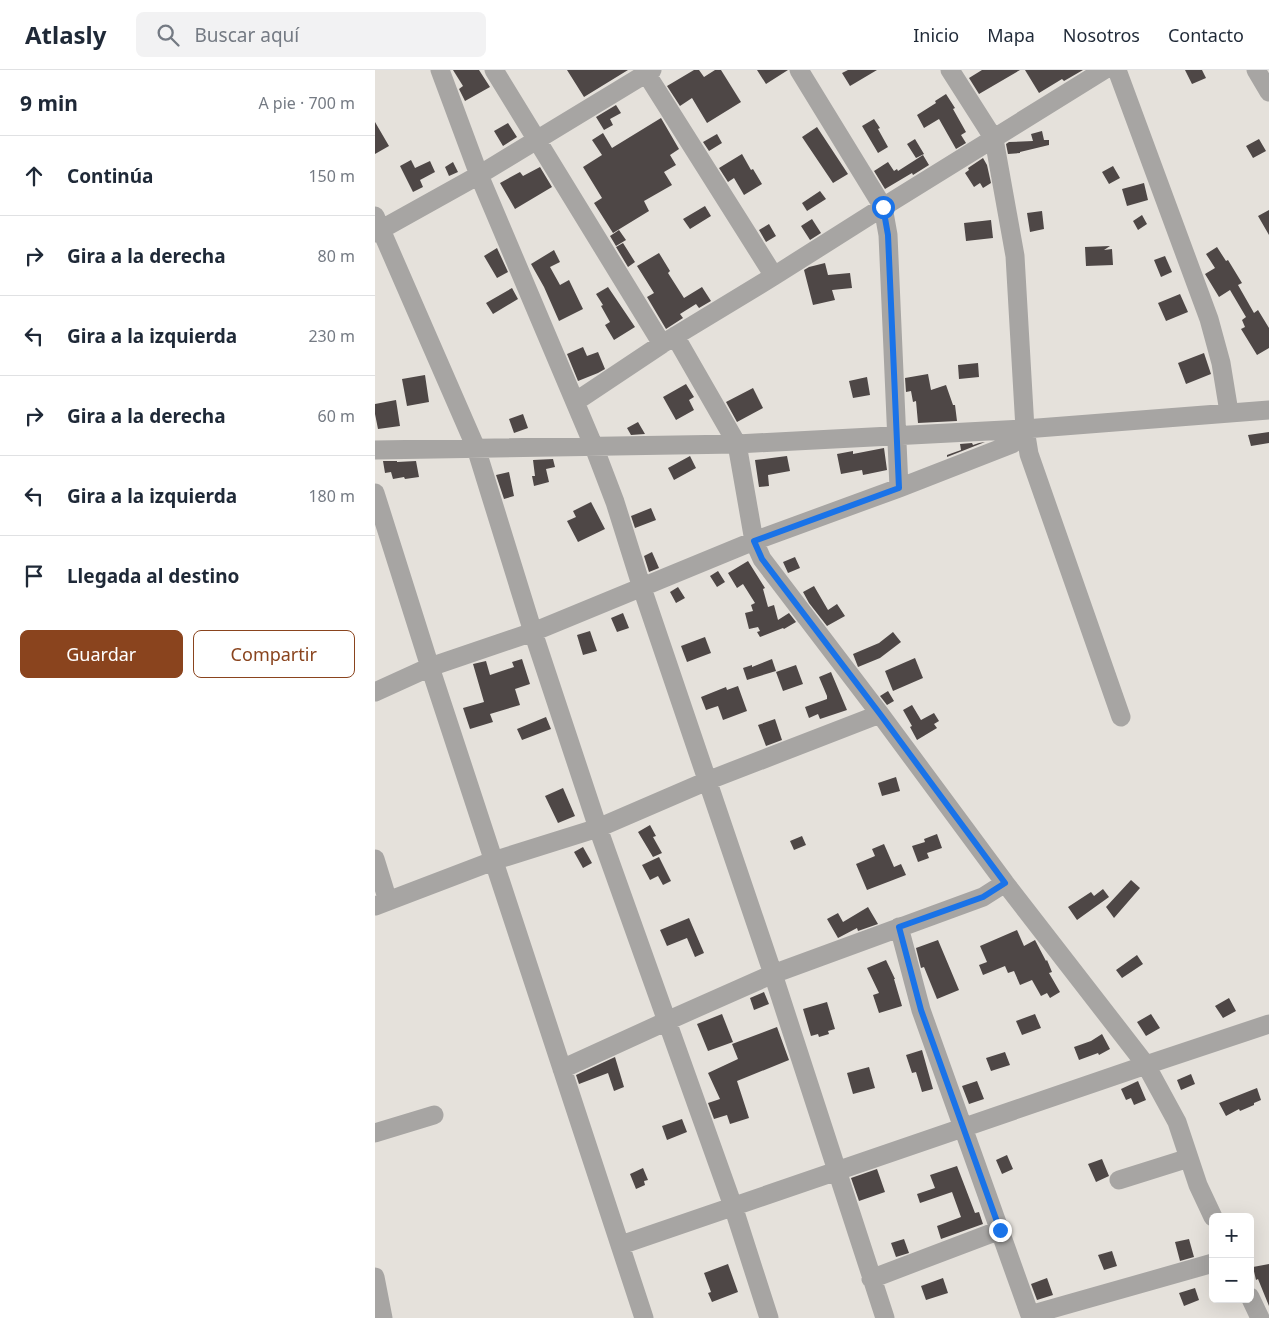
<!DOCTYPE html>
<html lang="es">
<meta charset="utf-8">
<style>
body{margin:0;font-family:"Noto Sans",sans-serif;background:#f2f2f3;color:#1f2937}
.controls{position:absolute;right:15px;bottom:15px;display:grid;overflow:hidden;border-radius:8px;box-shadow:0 5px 20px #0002}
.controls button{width:45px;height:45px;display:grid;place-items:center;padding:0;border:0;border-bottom:1px solid #e0e1e3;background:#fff;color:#1f2937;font:25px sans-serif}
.stop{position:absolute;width:15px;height:15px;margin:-11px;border:4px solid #1a73e8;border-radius:50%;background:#fff}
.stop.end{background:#1a73e8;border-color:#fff;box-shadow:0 1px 5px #0008}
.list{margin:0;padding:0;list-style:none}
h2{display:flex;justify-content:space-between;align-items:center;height:65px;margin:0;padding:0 20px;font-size:21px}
h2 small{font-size:16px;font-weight:400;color:#747a83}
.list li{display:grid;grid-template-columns:32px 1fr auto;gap:15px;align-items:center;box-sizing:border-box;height:80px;padding:0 20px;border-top:1px solid #e0e1e3}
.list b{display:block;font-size:19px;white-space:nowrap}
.list em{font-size:16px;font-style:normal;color:#747a83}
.actions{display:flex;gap:10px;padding:15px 20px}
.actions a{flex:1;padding:11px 0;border:1px solid #8a441e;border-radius:8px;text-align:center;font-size:18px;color:#8a441e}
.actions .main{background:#8a441e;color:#fff}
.icon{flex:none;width:28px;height:28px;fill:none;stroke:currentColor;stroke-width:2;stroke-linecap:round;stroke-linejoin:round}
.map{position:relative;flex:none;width:894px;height:1248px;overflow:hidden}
header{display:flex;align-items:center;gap:30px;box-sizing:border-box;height:70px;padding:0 25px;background:#fff;border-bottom:1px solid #e0e1e3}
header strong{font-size:24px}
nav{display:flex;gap:28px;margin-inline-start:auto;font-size:18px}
.search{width:350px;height:45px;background:#f2f2f3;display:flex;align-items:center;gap:12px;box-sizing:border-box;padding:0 18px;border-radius:8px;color:#747a83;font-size:19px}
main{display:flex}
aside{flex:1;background:#fff}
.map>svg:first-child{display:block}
.building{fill:#4e4746}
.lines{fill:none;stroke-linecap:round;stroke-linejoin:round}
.minor{stroke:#a7a5a3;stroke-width:19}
.route{stroke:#1a73e8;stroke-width:6}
</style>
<header>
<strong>Atlasly</strong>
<div class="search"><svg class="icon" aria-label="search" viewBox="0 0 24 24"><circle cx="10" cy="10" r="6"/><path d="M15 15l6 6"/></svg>Buscar aquí</div>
<nav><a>Inicio</a><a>Mapa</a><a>Nosotros</a><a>Contacto</a></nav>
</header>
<main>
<aside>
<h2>9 min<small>A pie · 700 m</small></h2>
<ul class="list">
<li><svg class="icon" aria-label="ahead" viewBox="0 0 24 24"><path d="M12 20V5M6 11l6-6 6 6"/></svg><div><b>Continúa</b></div><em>150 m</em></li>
<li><svg class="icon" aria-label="right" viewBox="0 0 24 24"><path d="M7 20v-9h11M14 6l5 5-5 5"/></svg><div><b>Gira a la derecha</b></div><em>80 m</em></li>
<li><svg class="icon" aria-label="left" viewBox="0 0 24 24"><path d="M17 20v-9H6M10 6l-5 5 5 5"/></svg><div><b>Gira a la izquierda</b></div><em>230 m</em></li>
<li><svg class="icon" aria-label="right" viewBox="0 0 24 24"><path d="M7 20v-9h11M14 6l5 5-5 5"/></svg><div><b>Gira a la derecha</b></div><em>60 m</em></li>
<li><svg class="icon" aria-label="left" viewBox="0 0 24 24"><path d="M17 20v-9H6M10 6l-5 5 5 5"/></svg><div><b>Gira a la izquierda</b></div><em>180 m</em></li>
<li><svg class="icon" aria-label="arrive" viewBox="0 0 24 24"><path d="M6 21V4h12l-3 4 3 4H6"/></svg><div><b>Llegada al destino</b></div></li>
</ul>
<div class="actions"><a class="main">Guardar</a><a>Compartir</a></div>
</aside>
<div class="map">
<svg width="894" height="1248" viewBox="0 0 894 1248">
<rect width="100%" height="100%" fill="#e5e1db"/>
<path class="building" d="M78,0h26l11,17 -25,14 -6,-12 4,-3z
M192,0h61l-44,27z
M319,0h5l5,7 11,-7h6l20,32 -34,21 -15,-25 -12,8 -13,-20z
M382,0h31l-22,14z
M473,0h29l-27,16 -8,-13z
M607,0h38l-41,24 -10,-16z
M650,0h58l-19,11 -2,-2 -23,14z
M810,0h17l4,8 -14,6z
M571,24l9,14 -2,1 13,23 -5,3 5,8 -10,6 -17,-30 -15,9 -7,-13 19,-12 -1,-2z
M241,35l5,8 -11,6 3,6 -9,5 -8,-13z
M286,48l18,31 -9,6 6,10 -12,7 8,13 -28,16 5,10 -36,22 -19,-30 8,-5 -19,-31 19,-12 -10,-15 11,-7 9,15z
M499,49l6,9 -2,1 10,18 -10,6 -16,-27z
M0,52l14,24 -14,8z
M133,53l9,14 -14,9 -9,-15z
M442,57l31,47 -15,9 -31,-46z
M667,61l2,9h5v5l-29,7v1l-12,1 -2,-10 3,-2 24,-1 -2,-7z
M342,64l5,9 -13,8 -6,-9z
M540,69l9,15 -8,4 -9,-14z
M884,69l7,12 -13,7 -7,-12z
M367,84l9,16 2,-1 9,15 -18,11 -10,-17 -6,4 -9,-14z
M548,85l6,10 -16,10 -1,-2 -27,16 -11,-18 14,-9 6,9 3,-2 1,2z
M608,88l4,7 4,18 -8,5 -3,-5 -6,4 -9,-14 4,-3 -1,-2z
M36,90l4,8 15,-7 5,11 -15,8 3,7 -10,5 -13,-26z
M78,92l5,10 -9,4 -4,-9z
M738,96l7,12 -11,6 -7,-12z
M165,97l12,20 -37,22 -15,-26 20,-11 3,4z
M769,113l4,17 -21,6 -5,-17z
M445,121l6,8 -19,12 -5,-8z
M330,136l6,10 -21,13 -7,-10z
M894,140v25l-11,-19z
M667,141l2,18 -14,3 -3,-19z
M767,145l5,9 -9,6 -5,-9z
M437,149l9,14 -11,7 -9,-14z
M616,150l2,18 -27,3 -2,-18z
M394,154l7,12 -10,6 -7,-12z
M244,160l7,10 -10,6 -6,-10z
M248,173l12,19 -7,5 -12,-20z
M735,176l-6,4 8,-1 1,16 -27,1 -1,-19z
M842,177l9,14 2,-1 14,23 -4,2 16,28 4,-3 11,18v20l-12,7 -16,-26 4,-2 -3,-7 4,-3 -16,-27 -11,7 -14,-23 10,-6 -9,-14z
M122,178l11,24 -11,6 -13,-22z
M179,180l6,12 -10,5 10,18 9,-5 14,29 -24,12 -15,-34 -13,-23z
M284,183l11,18 -2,2 16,25 18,-11 9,14 -12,7 -3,-4 -16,10 3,4 -17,11 -19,-32 7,-4 -17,-27z
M790,186l7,16 -11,5 -7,-17z
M450,193l3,12 22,-2 2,15 -20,2 3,10 -22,5 -9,-35 5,-3z
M233,217l27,40 -21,13 -9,-15 5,-3 -9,-16 2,-1 -7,-11z
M137,218l6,11 -25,15 -7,-11z
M805,224l8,18 -22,9 -8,-18z
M208,277l4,9 11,-4 7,17 -7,4 -20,8 -11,-27z
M829,283l7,21 -25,10 -8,-21z
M603,293l1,14 -20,2 -1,-14z
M553,304l3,16 15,-5 7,20h2l2,16 -39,2 -2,-22 -3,1 -2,-11 -5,1 -1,-14z
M50,305l4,27 -22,4 -5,-27z
M492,307l3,18 -17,3 -4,-17z
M311,314l8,13 -5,3 5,10 -18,10 -13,-23z
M378,318l10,20 -26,14 -11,-20z
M21,330l4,26 -22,3 -3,-15v-10z
M148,344l5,14 -14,5 -5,-14z
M263,352l7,12 -14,1 -4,-7z
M894,362v11l-18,3 -3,-11z
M610,372l-38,15v-2l14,-5 -1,-6 12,-1 1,2 6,-2z
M509,378l3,22 -24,5 -1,-5 -21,4 -4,-20 16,-3v3z
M315,386l6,12 -22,12 -6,-12z
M412,386l3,15 -22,4 1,11 -10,1 -4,-27z
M178,389l2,8 -9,2 3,13 -15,4 -2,-10h3l-2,-16z
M8,391h14v1l19,-1 3,16 -14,2 -1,-2 -11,2 -2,-7 -6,1z
M134,402l5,24 -10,3 -8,-24z
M216,432l14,27 -27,13 -11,-21 9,-4 -3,-6z
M276,438l5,12 -21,8 -4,-12z
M277,482l7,16 -10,4 -5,-16z
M420,487l5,11 -12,5 -5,-11z
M373,491l17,27 -2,1 5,18 6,-2 4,15 11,-7 7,9 -12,7 -1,-1 -23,9 -3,-5 3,-1 -2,-4 -9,2 -4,-16 8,-2 -2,-6 4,-2 -12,-19 -6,4 -9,-15z
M343,501l7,11 -8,5 -7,-11z
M439,516l14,24 9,-6 8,12 -18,10 -18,-23 -6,-11z
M303,517l7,11 -9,5 -6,-11z
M248,543l6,15 -12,4 -6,-14z
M215,561l7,20 -14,4 -6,-20z
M518,562l8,10 -21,16 -22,9 -5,-13 26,-11z
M330,567l6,16 -24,9 -6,-16z
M540,588l8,20 -30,13 -8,-20z
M147,589l8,25 -15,5 5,16 -30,9 3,8 -23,7 -7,-21 21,-6 -11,-38 13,-3 4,14 24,-8 -2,-5z
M397,589l4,12 -29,9 -4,-12 9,-3v2z
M421,595l7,19 -20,7 -7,-19z
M456,602l16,38 -27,9 -2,-5 -9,4 -4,-11 22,-8v-3l-8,-19z
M363,616l9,25 -24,9 -5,-14 -12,4 -5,-13 25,-10 1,3z
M513,621l6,10 -7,4 -7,-9z
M537,635l9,15 13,-7 5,8 -5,3 3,4 -20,12 -7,-13 2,-1 -9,-16z
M171,647l5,12 -29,11 -5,-11z
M400,649l7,21 -16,6 -8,-21z
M521,707l4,14 -18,5 -4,-13z
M188,718l12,28 -17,7 -13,-27z
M275,755l6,11 -3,1 9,16 -9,4 -15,-25z
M562,764l5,14 -15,5 2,5 -11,4 -6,-16 13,-4 -1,-3z
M427,766l4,9 -12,5 -4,-9z
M509,774l10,23 7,-3 5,11 -39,15 -11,-26 19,-8 -3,-7z
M208,777l9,16 -9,5 -9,-16z
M284,787l12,24 -8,4 -5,-9 -8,4 -8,-15z
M756,810l9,8 -26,30 -8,-11z
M728,819l6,8 -32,23 -9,-13 23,-15 3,4z
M493,837l10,17 -20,7 -1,-3 -19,10 -11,-19 11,-6 5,9z
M314,848l15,35 -9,4 -8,-19 -20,8 -7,-16z
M642,860l7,16 11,-6 11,21 1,-1 5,12 -3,1 11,19 -10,6 -3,-5 -6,3 -9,-16 -12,5 -6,-14 -6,2 -3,-7 -22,9 -4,-10 8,-3 -7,-16z
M563,870l21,50 -22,9 -13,-32 -3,1 -5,-20z
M762,885l6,9 -21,14 -6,-8z
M511,890l9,19h-1l8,27 -23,7 -6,-18 6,-2 -12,-25z
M389,922l5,12 -15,6 -4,-12z
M854,928l7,13 -13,7 -8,-12z
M452,932l8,27 -7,2 1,3 -10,3 -1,-3 -7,2 -8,-27z
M347,944l11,28 -25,9 -11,-27z
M660,944l6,14 -19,7 -6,-14z
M776,944l9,14 -14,8 -9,-14z
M402,957l12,33 -52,21 12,37 -19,6 -3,-9 -13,4 -6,-16 12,-4 -12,-26 30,-14 -6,-15z
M727,964l8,15 -11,6 -1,-2 -19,7 -5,-13 17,-6z
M547,980l11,39 -11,3 -6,-20 -4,1 -6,-18z
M630,982l5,13 -19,6 -5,-13z
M240,987l9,30 -10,4 -6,-18 -29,11 -3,-9z
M494,997l6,21 -22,6 -6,-21z
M816,1004l4,10 -14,6 -4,-10z
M602,1011l7,18 -15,5 -7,-18z
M763,1011l8,19 -12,5 -3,-7 -5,2 -5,-11z
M882,1018l4,12 -7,3v2l-14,6 -1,-2 -13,7 -7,-13z
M307,1049l5,13 -20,8 -5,-14z
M632,1085l6,14 -11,5 -6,-14z
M727,1089l7,17 -13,6 -8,-18z
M582,1096l18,47 4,-1 4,12 -42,15 -4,-13 24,-9 -9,-25 -32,11 -3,-9 18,-6 -5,-13z
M268,1098l5,12 -4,1 1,4 -9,4 -6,-15z
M502,1099l8,23 -26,9 -8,-23z
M529,1169l5,14 -13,4 -5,-14z
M814,1169l5,18 -14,4 -5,-19z
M737,1181l5,15 -13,4 -6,-15z
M353,1194l10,28 -26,10 -4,-9 3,-1 -7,-19z
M894,1194v42l-11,-27 -2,1 -3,-13z
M568,1208l5,15 -22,7 -5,-14z
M672,1208l6,17 -16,5 -6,-16z
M820,1218l4,12 -15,6 -5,-13z"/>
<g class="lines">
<path class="minor" d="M65,0l39,105 115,272 21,55 27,86 131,386 112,344
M119,0l168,274
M269,0l130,206
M424,0l84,137 5,28 11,253
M575,0l44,69 21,117 10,173 4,25 92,263
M742,0l92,249 12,44 8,49
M881,0l13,22
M0,146l101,232 57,184 65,196 135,378 36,112
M0,163l104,-58 173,-105
M300,266l62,108 17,97 8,18 118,155 125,169 141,182 31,57 21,63 15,32
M200,332l87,-58 112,-68 109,-69 221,-137
M0,380l362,-6 288,-15 244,-19
M0,423l55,174 214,651
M0,622l55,-25 103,-35 221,-91 145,-53 113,-44 8,-6 5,-9
M0,789l13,42
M0,836l118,-45 105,-33 109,-47 173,-67
M524,857l22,83 110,308
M187,999l105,-48 106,-47 210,-77 22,-14
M0,1063l59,-18
M744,1110l70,-22
M246,1175l525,-180 123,-41
M0,1207l8,41
M496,1209l129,-49
M875,1227l10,21
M655,1245l183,-52"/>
</g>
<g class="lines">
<path class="route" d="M508,137l5,28 11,253 -145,53 8,18 118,155 125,169 -22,14 -84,30 22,83 79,220"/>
</g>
</svg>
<div class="controls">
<button>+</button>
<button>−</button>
</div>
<div class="stop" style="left:508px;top:137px"></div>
<div class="stop end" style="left:625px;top:1160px"></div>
</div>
</main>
